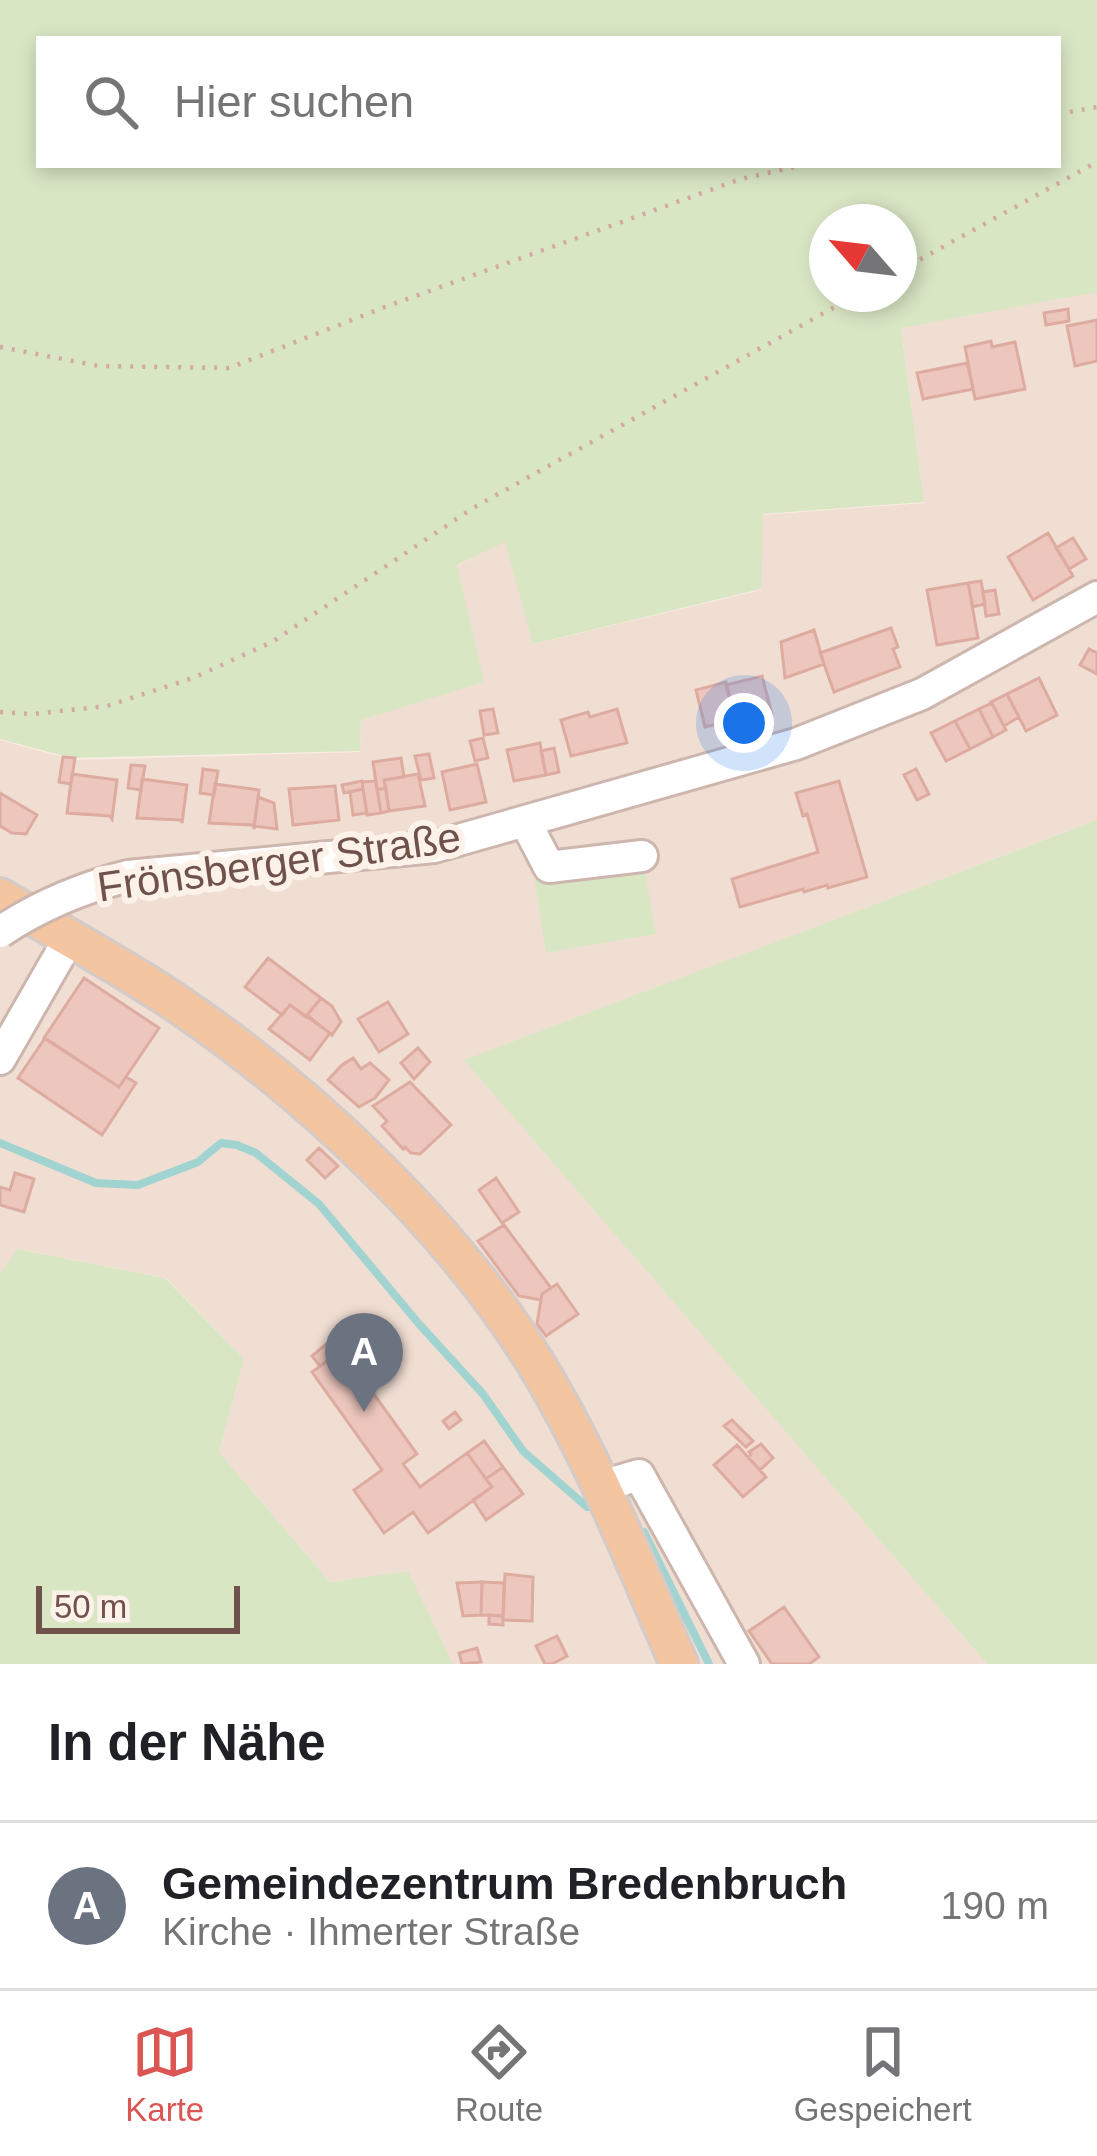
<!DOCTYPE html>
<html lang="de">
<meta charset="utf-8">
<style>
body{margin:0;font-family:Arial,sans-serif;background:#f2f2f2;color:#202124}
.compass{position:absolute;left:809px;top:204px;width:108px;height:108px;border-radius:50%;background:#fff;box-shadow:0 6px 18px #0003;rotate:298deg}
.scale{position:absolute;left:36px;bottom:30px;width:204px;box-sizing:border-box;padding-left:12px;border:6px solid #70524c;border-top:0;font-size:33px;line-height:42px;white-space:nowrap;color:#70524c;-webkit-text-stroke:9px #fdf2ea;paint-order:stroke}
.you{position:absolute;left:744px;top:723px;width:42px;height:42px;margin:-30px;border:9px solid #fff;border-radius:50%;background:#1a73e8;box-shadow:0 0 0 18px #1a73e833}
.badge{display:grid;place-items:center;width:78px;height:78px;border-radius:50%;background:#db5653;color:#fff;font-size:39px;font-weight:700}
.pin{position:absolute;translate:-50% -99px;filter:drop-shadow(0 3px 6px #0008)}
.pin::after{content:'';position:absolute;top:63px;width:42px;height:36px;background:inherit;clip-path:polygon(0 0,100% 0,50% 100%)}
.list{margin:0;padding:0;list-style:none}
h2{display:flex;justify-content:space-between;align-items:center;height:156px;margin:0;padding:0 48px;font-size:51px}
h2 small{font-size:39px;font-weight:400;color:#757577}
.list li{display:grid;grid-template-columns:78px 1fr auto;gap:36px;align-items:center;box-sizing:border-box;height:168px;padding:0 48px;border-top:3px solid #e0e0e0}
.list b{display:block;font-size:45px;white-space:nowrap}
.list p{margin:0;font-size:39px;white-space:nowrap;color:#757577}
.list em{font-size:39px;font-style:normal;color:#757577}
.icon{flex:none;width:66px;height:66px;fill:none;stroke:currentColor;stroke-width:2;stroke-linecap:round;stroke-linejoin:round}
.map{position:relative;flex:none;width:1097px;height:1664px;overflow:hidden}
.search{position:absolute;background:#fff;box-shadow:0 6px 18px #0003;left:36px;right:36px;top:36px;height:132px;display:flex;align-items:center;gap:30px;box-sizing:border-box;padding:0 42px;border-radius:0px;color:#757577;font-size:45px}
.sheet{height:324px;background:#fff}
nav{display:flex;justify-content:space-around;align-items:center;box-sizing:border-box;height:168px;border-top:3px solid #e0e0e0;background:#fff;font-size:33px;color:#757577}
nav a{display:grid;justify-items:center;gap:6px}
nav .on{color:#db5653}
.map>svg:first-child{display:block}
.residential{fill:#f1ded3}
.green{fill:#d9e6c4;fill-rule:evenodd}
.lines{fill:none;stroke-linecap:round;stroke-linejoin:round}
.stream{stroke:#a1d3d1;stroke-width:8}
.building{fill:#edc7be;stroke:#deaba0;stroke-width:3}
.minor-casing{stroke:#cdb6ae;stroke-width:36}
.major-casing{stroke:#d4cbc9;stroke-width:42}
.path{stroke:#d2aaa1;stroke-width:4.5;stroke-dasharray:3 9;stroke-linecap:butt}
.minor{stroke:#fff;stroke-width:30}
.major{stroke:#f4c5a1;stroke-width:36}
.minor-bridge-casing{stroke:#cdb6ae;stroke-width:36;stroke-linecap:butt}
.minor-bridge{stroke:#fff;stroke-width:30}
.labels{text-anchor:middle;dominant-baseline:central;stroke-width:12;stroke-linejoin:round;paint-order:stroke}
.street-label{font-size:42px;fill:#70524c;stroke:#fdf2ea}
</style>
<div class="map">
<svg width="1097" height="1664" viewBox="0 0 1097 1664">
<rect width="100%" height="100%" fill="#faede4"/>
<path class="residential" d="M1097,287v533l-632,240 522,604h-535l-44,-92 -78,10 -111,-130 25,-93 -78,-81 -147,-29 -19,25v-534l73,20 287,-8 1,-33 96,-153 49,-26 28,104 227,-54v-75l163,-12 -23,-176z"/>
<path class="green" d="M0,0h1097v292l-196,36 23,174 -161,12 -2,75 -228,55 -28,-102 -48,23 27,117 -123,38 -1,31 -289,7 -71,-19zM39,39h1019v126h-1019zM827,222h72v72h-72z
M1097,820v844h-110l-523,-604z
M642,856l14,78 -110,19 -12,-78z
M18,1249l147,29 79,81 -25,93 111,130 78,-11 45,93h-453v-390z"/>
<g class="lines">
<path class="stream" d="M0,1143l96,40 42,2 60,-23 23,-19 16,2 19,8 63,51 100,120 64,70 40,57 64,56
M644,1532l65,132"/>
</g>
<path class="building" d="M1068,309l1,12 -23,4 -2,-12z
M1097,320v41l-22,5 -8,-40z
M991,341l1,6 23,-5 10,47 -50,10 -10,-52z
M967,363l6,26 -50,10 -6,-26z
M1048,533l25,43 -40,24 -25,-43z
M1073,538l13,21 -17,10 -13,-21z
M981,581l4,23 -12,3 -5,-24z
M968,583l10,55 -41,7 -10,-55z
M995,590l4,24 -13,2 -3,-24z
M891,628l7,19 -5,2 7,18 -66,25 -14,-39z
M814,630l10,34 -39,14 -4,-36z
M1089,649l8,4v21l-17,-9z
M762,676l10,38 -36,8 -10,-37z
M1039,678l18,37 -31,16 -19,-37z
M726,682l9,38 -30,7 -9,-37z
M1007,694l12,23 -15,9 -13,-24z
M992,703l14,27 -13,7 -14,-28z
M493,709l5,24 -14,2 -4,-24z
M617,709l10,34 -56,13 -10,-36 27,-8 2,5z
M979,709l14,28 -23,12 -15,-28z
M955,721l15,28 -24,12 -15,-28z
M483,738l5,20 -13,3 -5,-20z
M540,743l6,32 -32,6 -7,-31z
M554,748l5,24 -13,3 -5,-24z
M429,754l5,24 -13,2 -6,-24z
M63,757l12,1 -4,26 -12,-2z
M401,758l3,19 -20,3 2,8 -9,2 -4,-28z
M477,764l9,38 -36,8 -8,-38z
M131,765l14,1 -4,24 -13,-2z
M203,769l15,2 -4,24 -14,-2z
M916,769l13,25 -12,6 -13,-25z
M72,774l45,6 -5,39 -2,-3 -43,-3z
M418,774l7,32 -36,5 -5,-31z
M142,779l45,6 -5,38 -1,-3 -44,-2z
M362,781l1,8 -19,4 -2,-8z
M376,781l5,32 -14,2 -5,-33z
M839,781l28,96 -39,11 -1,-3 -23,7 -1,-3 -63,18 -8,-28 86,-27 -11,-38 -4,2 -7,-23z
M215,784l44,6 -5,39 -1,-4 -44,-2z
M335,786l4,34 -46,5 -4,-36z
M386,788l3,23 -8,2 -4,-23z
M363,789l4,24 -14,2 -3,-23z
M0,793l37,22 -11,19 -14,-1 -12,-7z
M258,797l16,6 3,26 -23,-3z
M268,958l53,40 -15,19 -16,-12 -8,10 -37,-28z
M84,978l75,50 -40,59 -75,-49z
M321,998l11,8 9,16 -9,13 -25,-20z
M388,1002l20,32 -29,18 -21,-33z
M290,1005l40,28 -20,27 -41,-31z
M45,1038l74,49 7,-10 10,6 -34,52 -84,-57z
M418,1048l12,14 -16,17 -13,-16z
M353,1058l8,11 9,-6 19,17 -14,18 -16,9 -31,-27 14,-15z
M410,1082l41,43 -31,29 -9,-1 -6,-6 -2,2 -21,-23 5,-5 -14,-15z
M319,1148l19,18 -13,12 -18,-18z
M15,1173l19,6 -10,33 -24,-7v-18l10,3z
M496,1178l23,34 -17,11 -23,-33z
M504,1225l47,63 -9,6 -1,6 -22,-4 -41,-55z
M557,1284l21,30 -32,22 -9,-12 5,-30z
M338,1334l9,13 -27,19 -8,-10z
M342,1350l75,104 -14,10 17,23 47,-34 25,34 -64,46 -15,-21 -29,21 -30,-43 28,-20 -70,-98z
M455,1412l6,8 -12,9 -6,-8z
M732,1420l21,21 -7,6 -22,-21z
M484,1441l19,26 -17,12 -19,-26z
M761,1444l12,14 -13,12 -12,-13 3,-3 -2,-2z
M737,1445l29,32 -23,20 -29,-32z
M503,1467l20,27 -37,26 -13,-20 19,-13 -6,-8z
M505,1574l28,3 -1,44 -29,-1z
M482,1582l-1,33 -18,1 -6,-33z
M482,1582l22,1 -1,33 -22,-1z
M784,1607l35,50 -10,7h-37l-23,-33z
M489,1615l14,1v9l-14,-1z
M557,1636l10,20 -15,8h-7l-9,-18z
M477,1648l4,14 -19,2 -3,-11z"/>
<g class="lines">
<defs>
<path id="minor" d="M525,821l24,46 93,-11
M128,876l306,-29 362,-103 126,-50 175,-97
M0,1059l69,-120
M602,1486l37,-11 105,189"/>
<path id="major" d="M0,897c62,38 128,72 188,114 129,89 268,221 350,356 57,94 97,196 141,297"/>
</defs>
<use href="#minor" class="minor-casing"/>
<use href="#major" class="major-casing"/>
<path class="path" d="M1058,114l39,-7
M899,271l198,-109
M0,347l99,19 130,2 156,-61 356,-128 62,-14
M0,712l33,2 74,-8 86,-28 79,-36 201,-134 385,-214"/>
<use href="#minor" class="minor"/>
<use href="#major" class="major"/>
<defs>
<path id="minor-bridge" d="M0,932c40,-27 82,-44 128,-56"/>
</defs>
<use href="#minor-bridge" class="minor-bridge-casing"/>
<use href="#minor-bridge" class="minor-bridge"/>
</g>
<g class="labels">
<g class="street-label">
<text transform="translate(279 862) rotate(-8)">Frönsberger Straße</text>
</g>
</g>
</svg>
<svg class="compass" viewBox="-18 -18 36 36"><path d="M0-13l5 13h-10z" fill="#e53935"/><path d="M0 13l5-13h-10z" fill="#757577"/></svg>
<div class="scale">50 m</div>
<div class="you"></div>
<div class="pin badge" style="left:364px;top:1412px;background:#6b7280">A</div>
<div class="search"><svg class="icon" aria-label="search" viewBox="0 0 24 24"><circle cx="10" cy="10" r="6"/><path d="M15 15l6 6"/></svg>Hier suchen</div>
</div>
<section class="sheet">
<h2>In der Nähe<small></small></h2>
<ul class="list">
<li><span class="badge" style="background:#6b7280">A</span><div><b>Gemeindezentrum Bredenbruch</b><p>Kirche · Ihmerter Straße</p></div><em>190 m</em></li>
</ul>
</section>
<nav>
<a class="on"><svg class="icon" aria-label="map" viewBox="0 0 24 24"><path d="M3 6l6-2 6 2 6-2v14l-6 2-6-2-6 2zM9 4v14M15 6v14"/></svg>Karte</a>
<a><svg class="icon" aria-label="directions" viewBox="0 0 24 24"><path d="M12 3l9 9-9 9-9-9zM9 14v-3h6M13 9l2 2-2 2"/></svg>Route</a>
<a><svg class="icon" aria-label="saved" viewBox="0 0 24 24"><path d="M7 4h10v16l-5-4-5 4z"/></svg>Gespeichert</a>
</nav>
